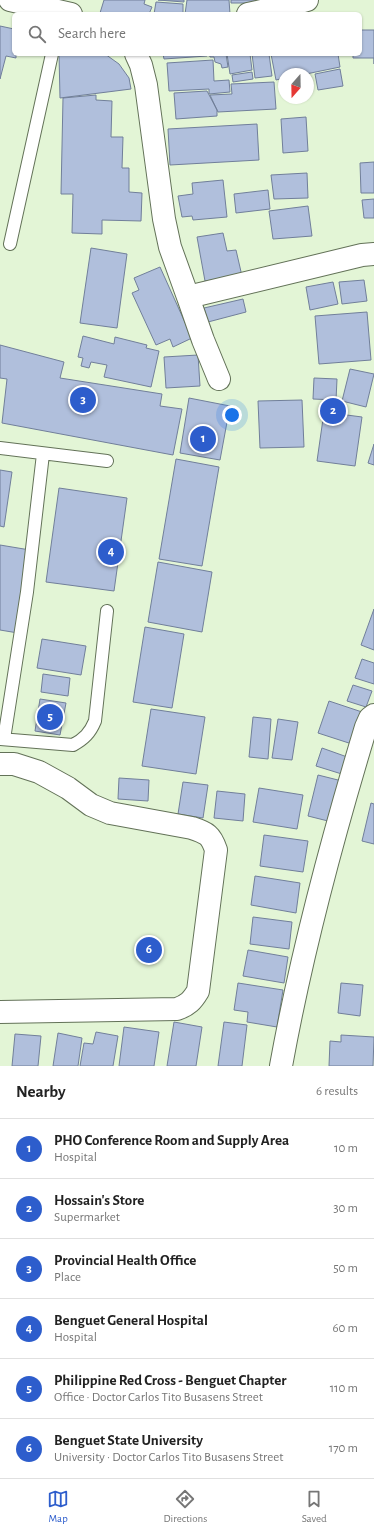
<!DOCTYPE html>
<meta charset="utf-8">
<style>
body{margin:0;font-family:"Alegreya Sans",sans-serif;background:#f6f6f6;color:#222}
.compass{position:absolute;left:278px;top:68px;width:36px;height:36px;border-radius:50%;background:#fff;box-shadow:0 1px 3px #0004;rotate:200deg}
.you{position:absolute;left:232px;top:415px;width:14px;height:14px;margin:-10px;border:3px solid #fff;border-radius:50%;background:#1a73e8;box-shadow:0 0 0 6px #1a73e833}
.badge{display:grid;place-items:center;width:26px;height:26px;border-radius:50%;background:#2d5dcc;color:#fff;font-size:13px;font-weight:700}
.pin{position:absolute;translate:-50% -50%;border:2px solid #fff;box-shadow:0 1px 4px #0006}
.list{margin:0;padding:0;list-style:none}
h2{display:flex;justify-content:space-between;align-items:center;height:52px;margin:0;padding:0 16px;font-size:17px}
h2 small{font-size:13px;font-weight:400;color:#767676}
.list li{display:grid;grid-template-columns:26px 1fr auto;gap:12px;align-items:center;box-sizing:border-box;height:60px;padding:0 16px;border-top:1px solid #e0e0e0}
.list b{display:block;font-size:15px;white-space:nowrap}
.list p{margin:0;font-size:13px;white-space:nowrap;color:#767676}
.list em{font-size:13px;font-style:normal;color:#767676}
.icon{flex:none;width:22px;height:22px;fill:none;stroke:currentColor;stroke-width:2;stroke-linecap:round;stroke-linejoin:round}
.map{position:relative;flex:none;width:374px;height:1066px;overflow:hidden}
.search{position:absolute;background:#fff;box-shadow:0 1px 3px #0004;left:12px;right:12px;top:12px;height:44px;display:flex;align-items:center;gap:10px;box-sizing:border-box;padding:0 14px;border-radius:6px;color:#767676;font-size:15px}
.sheet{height:412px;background:#fff}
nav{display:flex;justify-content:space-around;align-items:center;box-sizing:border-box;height:56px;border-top:1px solid #e0e0e0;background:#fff;font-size:11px;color:#767676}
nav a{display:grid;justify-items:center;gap:2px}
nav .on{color:#2d5dcc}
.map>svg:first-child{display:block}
.building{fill:#b0bfdc;stroke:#717f9a}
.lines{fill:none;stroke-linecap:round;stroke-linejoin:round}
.service-casing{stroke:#637258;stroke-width:14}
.minor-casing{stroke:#637258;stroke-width:24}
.service{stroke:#fff;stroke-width:12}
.minor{stroke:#fff;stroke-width:22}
</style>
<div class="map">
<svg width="374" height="1066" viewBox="0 0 374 1066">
<rect width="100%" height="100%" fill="#e3f5d6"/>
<path class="building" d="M104,0h41l-1,4 8,3 -3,7h-46l-3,-1z
M158,0h26v2z
M187,0h42l1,14h-45z
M231,0h63v3h-63z
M156,2l27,2v10h-29z
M0,26l14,3v25h2v4l-10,-2 -6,23z
M360,30h14v34v-6h-21v-4h7z
M59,54h46l14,10 10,14 2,11 -71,9z
M163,54h44v2l-43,3z
M209,54h17l2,13 -6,1 -1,-4 -6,-2 -1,-5h-4z
M227,54h23l2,16 -22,4z
M252,54h17l3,22 -17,2z
M271,54h67l2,13 -34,7h-22v4l-8,2z
M213,60l1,21 15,-1 1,12 -21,2v-5l-40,2 -2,-28z
M340,69l3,17 -25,4 -3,-16z
M252,72l1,7 -20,3 -1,-7z
M274,82l2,27 -58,3 -8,-17 22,-1 -1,-10z
M207,91l10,19v6l-41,3 -2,-26z
M96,95v5l16,1 -1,36h12l-1,31h7v24l13,1 -1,28 -39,-1v14l-30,-1 1,-39h-12l2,-96z
M306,117l2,34 -25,2 -2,-34z
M257,124l2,36 -89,5 -2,-36z
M374,162v31h-13l-1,-30z
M307,173l1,25 -34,1 -3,-24z
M223,180l4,37 -34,3 -1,-4 -10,1 -4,-21 15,-2 -1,-11z
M268,190l2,19 -34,4 -2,-19z
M374,199v19h-10l-2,-18z
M308,206l4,30 -39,3 -4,-28z
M223,233l4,18 9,-1 6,26 -37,5 -8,-44z
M91,248l36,6 -10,74 -37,-5z
M160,267l32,71 -19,9 -3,-8 -14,6 -24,-52 7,-3 -5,-12z
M364,280l3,21 -25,3 -3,-22z
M333,282l5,22 -28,6 -4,-23z
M243,299l3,13 -38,10 -4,-14z
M367,312l4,48 -52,4 -4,-48z
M83,336l31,8 1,-7 32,8 -1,3 13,3 -8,36 -47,-10 3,-12 -16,-3 -2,6 -8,-2 2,-8 -5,-1z
M0,345l64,17 -4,16 102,16 -2,12 22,3 -9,46 -171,-32 5,-44 -7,-1z
M198,355l2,31 -34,2 -2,-31z
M350,369l24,5 -8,33 -24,-6z
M314,378l23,1 -1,21 -23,-1z
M189,398l41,8 -10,54 -40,-7z
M302,400l2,47 -44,1 -2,-47z
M324,412l38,5 -7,49 -38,-5z
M374,444v21l-6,-2z
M176,459l43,8 -17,99 -43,-7z
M0,470l12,2 -8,55 -4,-1z
M59,488l68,10 -13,93 -68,-9z
M0,545l30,5 -12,83 -18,-3z
M158,562l54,10 -10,60 -54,-10z
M374,609v41l-13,-5z
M145,627l39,7 -12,74 -39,-6z
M42,639l44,7 -5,29 -44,-7z
M362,659l12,4v21l-19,-6z
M43,674l27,4 -2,18 -27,-4z
M353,685l19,6 -6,16 -19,-6z
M40,699l26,4 -6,32 -25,-4z
M329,701l36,12 -10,32 -37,-12z
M151,709l54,8 -9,57 -54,-8z
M253,717l18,2 -3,40 -19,-2z
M278,719l20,3 -6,38 -20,-2z
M322,748l28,10 -5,17 -29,-9z
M318,775l24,6 -10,41 -24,-6z
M119,778l30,2 -1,21 -30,-2z
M183,782l25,3 -5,33 -25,-4z
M259,788l44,7 -6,34 -44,-7z
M217,791l28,3 -2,27 -29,-3z
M371,803l3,1v40l-12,-3z
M264,835l44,6 -5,31 -43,-6z
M255,876l45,7 -4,30 -45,-8z
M253,917l39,5 -3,27 -39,-5z
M248,950l40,7 -4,26 -41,-7z
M238,983l45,7 -6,37 -30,-5 1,-10 -14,-2z
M341,983l22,2 -3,31 -22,-3z
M174,1022l28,5 -6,39h-29z
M224,1022l23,3 -5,41h-24z
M124,1027l35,5 -5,34h-35z
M96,1032l22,4 -5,30h-33l4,-23 9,1z
M58,1033l24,5 -4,28h-25z
M15,1034l26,2 -3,30h-26z
M341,1035l33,2 -1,29h-44l1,-25 11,1z"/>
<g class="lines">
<defs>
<path id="service" d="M10,244l42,-190
M0,448l107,13
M0,739l73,6c11,-6 17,-12 22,-24l12,-110
M4,739l23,-147 16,-138"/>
<path id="minor" d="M10,0l61,14
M248,14l49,-11 10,-3
M136,54l5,11 5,20 18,134 6,28 18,50
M219,379l-16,-39 -15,-43 174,-42 12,-1
M0,764h14l25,8 29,16 23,17 19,8 82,15c15,5 19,7 24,22l-18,141c-6,10 -10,14 -21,18l-177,3
M281,1066c21,-116 51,-227 85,-339l4,-9 4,-3"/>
</defs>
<use href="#service" class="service-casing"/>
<use href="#minor" class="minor-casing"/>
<use href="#service" class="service"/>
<use href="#minor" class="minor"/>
</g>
</svg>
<svg class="compass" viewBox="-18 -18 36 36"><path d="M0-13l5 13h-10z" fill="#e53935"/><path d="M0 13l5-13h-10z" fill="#767676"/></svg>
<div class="you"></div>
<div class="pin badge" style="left:203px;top:439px">1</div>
<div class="pin badge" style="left:333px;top:411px">2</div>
<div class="pin badge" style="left:83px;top:400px">3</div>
<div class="pin badge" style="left:111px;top:552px">4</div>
<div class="pin badge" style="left:50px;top:717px">5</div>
<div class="pin badge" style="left:149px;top:950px">6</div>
<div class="search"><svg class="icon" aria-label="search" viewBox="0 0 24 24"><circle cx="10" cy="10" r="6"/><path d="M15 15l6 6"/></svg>Search here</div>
</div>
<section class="sheet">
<h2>Nearby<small>6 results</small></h2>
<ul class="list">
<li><span class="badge">1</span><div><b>PHO Conference Room and Supply Area</b><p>Hospital</p></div><em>10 m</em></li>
<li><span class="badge">2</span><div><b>Hossain's Store</b><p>Supermarket</p></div><em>30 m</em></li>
<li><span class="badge">3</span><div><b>Provincial Health Office</b><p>Place</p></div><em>50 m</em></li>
<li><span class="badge">4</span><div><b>Benguet General Hospital</b><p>Hospital</p></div><em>60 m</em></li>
<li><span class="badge">5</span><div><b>Philippine Red Cross - Benguet Chapter</b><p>Office · Doctor Carlos Tito Busasens Street</p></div><em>110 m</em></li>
<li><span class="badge">6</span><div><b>Benguet State University</b><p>University · Doctor Carlos Tito Busasens Street</p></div><em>170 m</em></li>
</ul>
</section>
<nav>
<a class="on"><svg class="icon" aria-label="map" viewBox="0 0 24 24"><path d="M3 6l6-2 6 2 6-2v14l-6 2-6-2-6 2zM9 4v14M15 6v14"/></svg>Map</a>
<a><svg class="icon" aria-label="directions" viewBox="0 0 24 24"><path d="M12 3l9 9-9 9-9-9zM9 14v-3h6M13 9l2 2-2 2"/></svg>Directions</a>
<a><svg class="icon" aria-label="saved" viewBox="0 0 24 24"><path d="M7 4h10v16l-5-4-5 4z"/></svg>Saved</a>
</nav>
